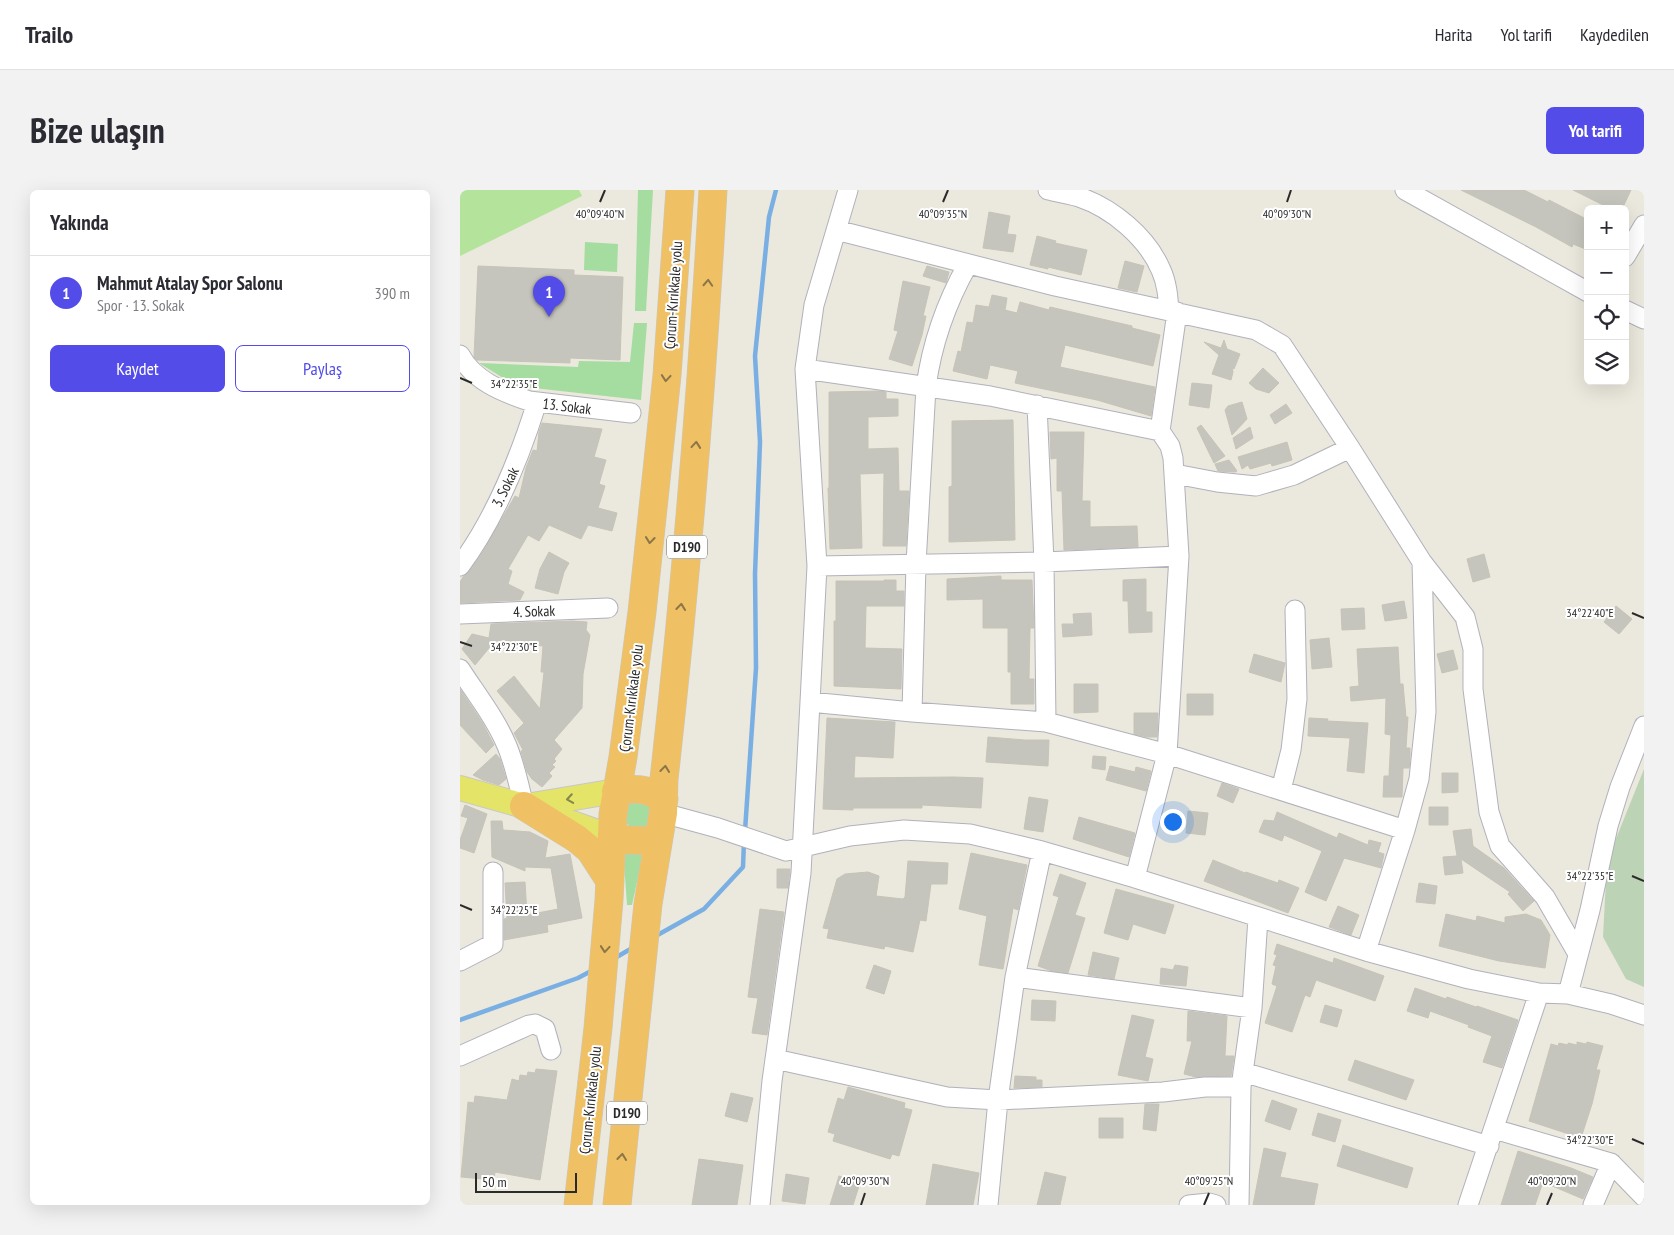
<!DOCTYPE html>
<html lang="tr">
<meta charset="utf-8">
<style>
body{margin:0;font-family:"PT Sans Narrow",sans-serif;background:#f2f2f3;color:#2b2b33}
.controls{position:absolute;right:15px;top:15px;display:grid;overflow:hidden;border-radius:8px;box-shadow:0 5px 20px #0002}
.controls button{width:45px;height:45px;display:grid;place-items:center;padding:0;border:0;border-bottom:1px solid #e1e1e2;background:#fff;color:#2b2b33;font:25px sans-serif}
.scale{position:absolute;left:15px;bottom:12px;width:102px;box-sizing:border-box;padding-left:5px;border:2px solid #2a2a2a;border-top:0;font-size:14px;line-height:18px;white-space:nowrap;color:#2a2a2a;-webkit-text-stroke:4px #fff;paint-order:stroke}
.you{position:absolute;left:712px;top:631px;width:18px;height:18px;margin:-12px;border:4px solid #fff;border-radius:50%;background:#1a73e8;box-shadow:0 0 0 8px #1a73e833}
.badge{display:grid;place-items:center;width:32px;height:32px;border-radius:50%;background:#534ce9;color:#fff;font-size:16px;font-weight:700}
.pin{position:absolute;translate:-50% -41px;filter:drop-shadow(0 1px 2px #0008)}
.pin::after{content:'';position:absolute;top:26px;width:18px;height:15px;background:inherit;clip-path:polygon(0 0,100% 0,50% 100%)}
.list{margin:0;padding:0;list-style:none}
h2{display:flex;justify-content:space-between;align-items:center;height:65px;margin:0;padding:0 20px;font-size:21px}
h2 small{font-size:16px;font-weight:400;color:#7c7c81}
.list li{display:grid;grid-template-columns:32px 1fr auto;gap:15px;align-items:center;box-sizing:border-box;height:75px;padding:0 20px;border-top:1px solid #e1e1e2}
.list b{display:block;font-size:19px;white-space:nowrap}
.list p{margin:0;font-size:16px;white-space:nowrap;color:#7c7c81}
.list em{font-size:16px;font-style:normal;color:#7c7c81}
.actions{display:flex;gap:10px;padding:15px 20px}
.actions a{flex:1;padding:11px 0;border:1px solid #534ce9;border-radius:8px;text-align:center;font-size:18px;color:#534ce9}
.actions .main{background:#534ce9;color:#fff}
.icon{flex:none;width:28px;height:28px;fill:none;stroke:currentColor;stroke-width:2;stroke-linecap:round;stroke-linejoin:round}
.map{position:relative;flex:none;width:1184px;height:1015px;overflow:hidden;border-radius:8px}
header{display:flex;align-items:center;gap:30px;box-sizing:border-box;height:70px;padding:0 25px;background:#fff;border-bottom:1px solid #e1e1e2}
header strong{font-size:24px}
nav{display:flex;gap:28px;margin-inline-start:auto;font-size:18px}
.intro{display:flex;align-items:center;justify-content:space-between;box-sizing:border-box;height:120px;padding:0 30px}
h1{margin:0;font-size:35px}
.button{padding:12px 22px;border-radius:8px;background:#534ce9;color:#fff;font-size:18px;font-weight:700}
main{display:flex;gap:30px;padding:0 30px}
aside{flex:1;background:#fff;border-radius:8px;box-shadow:0 5px 20px #0002}
.map>svg:first-child{display:block}
.green{fill:#a5dc9f}
.cemetery{fill:#bdd3b6}
.pitch{fill:#b4e39b}
.lines{fill:none;stroke-linecap:round;stroke-linejoin:round}
.stream{stroke:#7aafe3;stroke-width:4.5}
.building{fill:#c6c5bd;stroke:#c6c4b7}
.minor-casing{stroke:#b1b1bc;stroke-width:21}
.major-casing{stroke:#c8c8c8;stroke-width:26}
.highway-casing{stroke:#c8c8c8;stroke-width:29}
.minor{stroke:#fff;stroke-width:19}
.major{stroke:#e4e469;stroke-width:24}
.highway{stroke:#efc164;stroke-width:28}
.oneway{stroke:#8c7647}
.oneway2{stroke:#87874a}
.ticks{fill:none;stroke:#2a2a2a;stroke-width:2}
.labels{text-anchor:middle;dominant-baseline:central;stroke-width:4;stroke-linejoin:round;paint-order:stroke}
.shield{fill:#fff;stroke:#6a6a6a;stroke-width:1}
.shield-label{font-size:14px;font-weight:bold;fill:#2a2a2a}
.street-label{font-size:15px;fill:#2a2a2a;stroke:#fff}
.ticks-label{font-size:12px;text-anchor:middle;fill:#2a2a2a;stroke:#fff;stroke-width:4;stroke-linejoin:round;paint-order:stroke}
</style>
<header>
<strong>Trailo</strong>
<nav><a>Harita</a><a>Yol tarifi</a><a>Kaydedilen</a></nav>
</header>
<div class="intro"><h1>Bize ulaşın</h1><a class="button">Yol tarifi</a></div>
<main>
<aside>
<h2>Yakında<small></small></h2>
<ul class="list">
<li><span class="badge">1</span><div><b>Mahmut Atalay Spor Salonu</b><p>Spor · 13. Sokak</p></div><em>390 m</em></li>
</ul>
<div class="actions"><a class="main">Kaydet</a><a>Paylaş</a></div>
</aside>
<div class="map">
<svg width="1184" height="1015" viewBox="0 0 1184 1015">
<rect width="100%" height="100%" fill="#ebe8dd"/>
<path class="green" d="M178,0h15l-7,121h-11z
M125,52l33,2 -1,28 -33,-2z
M174,133h13l-6,77 -125,-14 -37,-23 99,4 1,-6 51,1z
M170,610l21,3 1,20 -7,6c-19,-2 -19,-2 -22,-20z
M163,658l21,2 -12,55h-5z"/>
<path class="cemetery" d="M1184,579v218l-18,-8 -23,-42 4,-76z"/>
<path class="pitch" d="M0,0h119l3,6 -122,60z"/>
<g class="lines">
<path class="stream" d="M285,641l11,-163 -1,-94 5,-132 -5,-86 14,-139 7,-27
M194,747l50,-28 39,-42 1,-26
M155,768l19,-11
M0,830l118,-42 15,-8"/>
</g>
<path class="building" d="M1001,0h63l24,12 1,-2 39,20v30l-15,-6 -1,3 -36,-20z
M1113,0h58l-9,19h-11z
M529,22l21,4 -3,18 9,1 -3,17 -30,-4z
M577,46l19,5 -1,2 32,7 -6,25 -33,-8v2l-18,-4z
M665,71l19,5 -7,26 -19,-4z
M18,76l96,4v5l49,2 -3,83 -50,-2v5l-93,-3 -3,-3z
M467,76l22,6 -3,11 -23,-7z
M443,91l27,6 -7,29h3l-4,19 -10,31 -23,-7 9,-28 -4,-1z
M532,105l15,3 -2,12 12,3 3,-11 29,8 1,-3 82,19v2l28,7 -7,31 -88,-21 -5,22 95,20 -4,29 -54,-16 -82,-17 3,-12 -28,-6 -3,14 -34,-8 5,-20 3,1 6,-30 6,1 3,-18 13,2z
M764,150l3,9 13,5 -6,15 -2,-2 1,5 -2,8 -19,-6 7,-19 -15,-13 17,6z
M803,178l16,15 -10,10 -13,-4 -7,-6z
M732,193l20,2 -3,23 -20,-3z
M421,201l5,1v7h12v17l-30,1v32l30,-1 1,43h10l-3,55h-23l1,-73 -24,1 2,74 -32,1 -2,-61h1v-96z
M782,212l5,17 -15,16 -7,-25 3,-4z
M826,214l6,9 -17,11 -5,-9z
M553,230l2,120 -66,2v-55l3,-1v-65z
M82,233l60,6 -8,28 12,3 -7,24 6,2 -7,22 19,5 -5,18 -24,-6 -7,14 -32,-14 -10,16 -11,-6 -20,34 4,2 -4,13 16,8 -4,8 -60,3v-21l3,-5 6,-5 13,-19 33,-57 4,2 7,-30 7,-18 4,1 2,-19z
M741,235l24,31 -11,7 -17,-35z
M790,237l3,11 -17,11 -3,-11z
M590,242h34l-2,69h8v26l47,-1 1,21 -74,3 -2,-59h-5v-33l-6,1z
M827,252l5,18 -20,6 -1,-3 -21,6 -2,-4 -6,4 -4,-12z
M769,270l8,11 -2,1 -17,-1 -3,-7z
M89,362l20,11 -5,9 -6,22 -23,-6 5,-19z
M1024,364l6,23 -17,5 -6,-23z
M541,386v4h31l2,48h-4l-1,51h5v25h-23v-32h-3v-44h-25v-29l-36,1v-21z
M686,389v33h6v20l-23,1 -1,-32h-5v-21z
M424,390h12v11h8v15h-38l-1,42 37,1 -1,40 -67,-3v-65h2v-40h48z
M944,411l3,17 -22,3 -3,-16z
M1156,416l16,13 -13,15 -15,-12z
M904,418l1,21 -23,1 -1,-21z
M631,423l1,22 -29,2 -1,-13h12l-1,-10z
M112,431l15,1 -1,8 4,5 -7,39 -1,34 -28,32 8,9 -8,10 2,2 -4,4 3,2 -6,6 3,3 -10,11 -10,-8 -5,-7 -6,-21 2,-1 -9,-17 10,-10 -27,-32 17,-15 26,33 4,-37h-3l2,-26 -48,-5 -20,24 -13,-16 10,-15 17,4 2,-14z
M869,448l3,29 -20,2 -2,-29z
M938,457l2,37h3l3,33h2l-2,31h4v11l-1,9h-6l-1,29h-19l1,-21h5l2,-41 -6,-1 1,-36 -35,3 -1,-14 9,-1 -2,-37z
M993,460l5,19 -16,4 -5,-19z
M794,464l31,9 -4,19 -32,-10z
M614,494h24v28l-24,1z
M0,499l22,33 12,23 -8,8 -26,-28z
M727,504h26v21h-26z
M674,523h24l-1,24h-10l-13,-3z
M367,528l68,4 -2,36 -38,-2 -1,22 100,-1 29,1 -2,30 -59,-3v3h-69v2l-30,-1z
M849,528l19,1 -1,2 41,2 -4,50 -17,-2 3,-33 -42,-2z
M528,547l37,3h24l-1,26 -62,-4z
M36,564l4,5 6,20 -7,6 -16,-5 -10,-5z
M633,566l13,1 -1,13 -13,-2z
M650,576l25,6 1,-5 15,4 -5,20 -40,-11z
M982,583h16v19l-16,1z
M762,593l17,6 -6,14 -16,-7z
M569,607l19,3 -5,32 -19,-3z
M5,615l22,9 -13,39 -14,-5v-8l8,-22 -7,-2z
M969,617h19v18h-19z
M728,621l20,2 -3,22 -19,-2z
M817,622l60,26 2,-5 29,12 1,-5 12,3 -3,9 6,2 -3,14 -37,-10 -18,43 -21,-9 17,-41 -38,-16 -2,6 -23,-9 5,-12 10,1z
M619,627l56,16 -6,24 -56,-18z
M31,631h11l1,9 27,2 18,9 -3,17 25,-4 12,64 -35,7 1,7 -44,8v-21l3,-1 -2,-35 20,-1 2,33 31,-6 -7,-41 -26,-1v4l-33,-14z
M1011,639l2,17 31,22 30,33 -11,10 -15,-17 2,-2 -49,-33 2,14 -18,2 -2,-18 14,-1 -4,-25z
M511,663l56,12 -9,45 -5,-2 -10,61 -24,-4 8,-49 -28,-7z
M753,670l32,13 1,-1 32,11 1,-3 20,8 -11,25 -84,-32z
M448,671l40,2 -1,21h-16l-5,37 -6,-1 -7,32 -28,-6 -1,3 -57,-11 2,-9 -6,-1 14,-49 8,-5 23,-2 11,4 -3,20 27,3 2,-2z
M317,679h13l-2,19h-11z
M600,684l26,9 -11,32 10,3 -17,55 -16,-2 -14,-5 21,-69 -6,-2z
M959,693l18,3 -2,18 -19,-2z
M656,699l58,16 -9,29 -32,-10 -5,16 -24,-7z
M878,716l21,9 -8,20 -22,-8z
M300,719l24,3 -17,123 -15,-2 6,-35 -10,-1z
M986,724l30,7 1,-5 28,7v-6l21,-3 15,6 9,15 -5,33 -46,-7 -60,-15z
M817,754l56,19 1,-5 50,18 -9,25 -59,-21 -6,17 -5,-2 -13,37 -27,-9 12,-37 -5,-2 4,-18 -3,-1 4,-10 -3,-1z
M633,762l26,6 -5,21 -26,-4z
M414,775l17,6 -7,23 -18,-6z
M715,775l13,2 -2,19 -26,-2 1,-16 12,2z
M955,798l31,11 1,-2 29,10 1,-1 41,14 -16,48 -19,-6 9,-26 -24,-9 1,-2 -39,-14 -2,7 -21,-7z
M572,810l24,1 -1,20 -24,-1z
M865,815l17,5 -5,17 -17,-5z
M728,821l39,5 -2,40h9l-3,20 -35,1 -12,-3 8,-33h-5z
M672,825l22,5 -9,37 8,2 -5,22 -30,-6z
M1117,852l9,2 1,-2 16,4 -7,24h4l-8,34 -11,34 -52,-17 22,-77 7,2 1,-3 9,2v-2l9,2z
M895,870l59,20 -8,20 -58,-20z
M76,879l21,2 -17,109 -45,-8 -1,8 -33,-3 7,-75 6,1 1,-7 32,4 5,-21 7,2 1,-6 7,1 1,-4 7,1z
M555,886l21,1v3h6v7l-28,1z
M388,897l57,16 -1,5 8,2 -13,46 -7,-2 -2,5 -57,-18 2,-7 -7,-2 10,-34 6,2z
M271,903l22,5 -6,24 -22,-6z
M812,910l25,9 -7,21 -25,-9z
M685,914h14l-3,27 -13,-2z
M858,923l23,7 -6,22 -23,-7z
M639,928h24v20h-24z
M883,955l70,23 -6,20 -70,-22z
M804,958l22,5 -6,24 38,7 -4,21h-61z
M1058,961l53,17 22,9 -10,22 -40,-17 -8,23h-34z
M239,969l44,6 -6,40h-45z
M473,974l46,9 -6,32h-47z
M585,982l21,5 -6,28h-23z
M326,984l23,4 -4,26 -23,-3z
M379,986l21,7 -7,22h-23z"/>
<g class="lines">
<defs>
<path id="minor" d="M588,0c10,2 21,4 31,7 33,11 68,40 82,73 6,13 7,27 8,41
M945,0l183,102
M376,40l219,56 201,44 26,15 68,103 72,114 43,55 8,32v40l16,123 11,34 45,51 33,57
M1165,67l19,-32
M1165,120l19,9
M0,165c13,25 42,37 69,46l102,12
M345,179l185,27 170,35
M577,215l7,157 2,160
M715,284l42,8 39,4 38,-11 56,-27
M0,376c36,-49 59,-106 77,-164
M357,376l227,-4 135,-6
M0,424l148,-6
M0,479c16,25 36,50 47,77 8,19 12,40 17,60
M350,512l102,10 134,10 121,32 238,76
M452,522l4,-148 10,-177c6,-45 20,-84 42,-123
M821,600l10,-40 6,-51 -2,-89
M203,623l55,15 68,23 64,-15 54,-6 66,4 72,17 93,27 231,73 103,28 70,14 29,1 43,10 33,11
M675,688l32,-124 12,-198 -6,-98 -3,-12 -10,-15 17,-119
M906,761l39,-121 14,-51 7,-67 -4,-150
M0,771l33,-17v-72
M555,787l237,31
M1108,804l22,-84 18,-84 12,-39 24,-61
M0,866l69,-31 6,-1 10,5 6,21
M315,869l172,38 51,3 165,-8 42,-5h36
M783,882l246,74
M1034,939l117,34 33,34
M300,1015l12,-124 29,-208 9,-171 7,-136 -12,-197 9,-64 34,-115
M528,1015l10,-105 17,-123 27,-126
M729,1015l20,-2 7,2
M779,1015l2,-118 11,-79 6,-90
M1008,1015l71,-212
M1133,1015l18,-42"/>
<path id="major" d="M0,598l64,18 88,31
M66,616l90,-15"/>
<path id="highway" d="M156,601c21,-3 29,-3 48,8
M64,616l53,33 13,11 20,31
M152,647l16,3 30,1
M118,1015l20,-177 11,-128 4,-86 10,-57 19,-145 16,-151 9,-86 13,-185
M157,1015l31,-301 15,-91 1,-34c22,-196 38,-392 49,-589"/>
</defs>
<use href="#minor" class="minor-casing"/>
<use href="#major" class="major-casing"/>
<use href="#highway" class="highway-casing"/>
<use href="#minor" class="minor"/>
<use href="#major" class="major"/>
<use href="#highway" class="highway"/>
</g>
<defs><path id="oneway-chevron" d="M-2-3.5L2.5 0L-2 3.5" fill="none" stroke-width="1.6" stroke-linecap="round" stroke-linejoin="round" transform="scale(1.25)"/></defs>
<g class="oneway">
<use href="#oneway-chevron" transform="translate(248 93) rotate(-87)"/>
<use href="#oneway-chevron" transform="translate(206 188) rotate(95)"/>
<use href="#oneway-chevron" transform="translate(236 255) rotate(-85)"/>
<use href="#oneway-chevron" transform="translate(190 350) rotate(96)"/>
<use href="#oneway-chevron" transform="translate(221 417) rotate(-84)"/>
<use href="#oneway-chevron" transform="translate(205 579) rotate(-84)"/>
<use href="#oneway-chevron" transform="translate(145 759) rotate(95)"/>
<use href="#oneway-chevron" transform="translate(162 967) rotate(-84)"/>
</g>
<use class="oneway2" href="#oneway-chevron" transform="translate(110 609) rotate(171)"/>
<path class="ticks" d="M140,12l5,-12M483,12l5,-12M827,12l4,-12M0,188l12,5M1172,423l12,5M0,452l12,4M1172,686l12,5M0,715l12,5M1172,949l12,5M401,1015l4,-12M744,1015l5,-12M1087,1015l5,-12"/>
<g class="labels">
<g class="shield">
<rect x="207" y="345.5" width="40" height="23" rx="4"/>
<rect x="147" y="911.5" width="40" height="23" rx="4"/>
</g>
<g class="shield-label">
<text x="227" y="357">D190</text>
<text x="167" y="923">D190</text>
</g>
<g class="street-label">
<text transform="translate(213 105) rotate(-86)">Çorum-Kırıkkale yolu</text>
<text transform="translate(107 216) rotate(7)">13. Sokak</text>
<text transform="translate(45 297) rotate(-64)">3. Sokak</text>
<text transform="translate(74 421) rotate(-2)">4. Sokak</text>
<text transform="translate(171 508) rotate(-83)">Çorum-Kırıkkale yolu</text>
<text transform="translate(130 910) rotate(-84)">Çorum-Kırıkkale yolu</text>
</g>
</g>
<g class="ticks-label">
<text x="483" y="28">40°09'35"N</text>
<text x="827" y="28">40°09'30"N</text>
<text x="140" y="28">40°09'40"N</text>
<text x="54" y="198">34°22'35"E</text>
<text x="1130" y="427">34°22'40"E</text>
<text x="54" y="461">34°22'30"E</text>
<text x="1130" y="690">34°22'35"E</text>
<text x="54" y="724">34°22'25"E</text>
<text x="1130" y="954">34°22'30"E</text>
<text x="405" y="995">40°09'30"N</text>
<text x="749" y="995">40°09'25"N</text>
<text x="1092" y="995">40°09'20"N</text>
</g>
</svg>
<div class="controls">
<button>+</button>
<button>−</button>
<button><svg class="icon" aria-label="locate" viewBox="0 0 24 24"><circle cx="12" cy="12" r="6"/><path d="M12 2v4M12 18v4M2 12h4M18 12h4"/></svg></button>
<button><svg class="icon" aria-label="layers" viewBox="0 0 24 24"><path d="M12 4l9 5-9 5-9-5zM3 14l9 5 9-5"/></svg></button>
</div>
<div class="scale">50 m</div>
<div class="you"></div>
<div class="pin badge" style="left:89px;top:127px">1</div>
</div>
</main>
